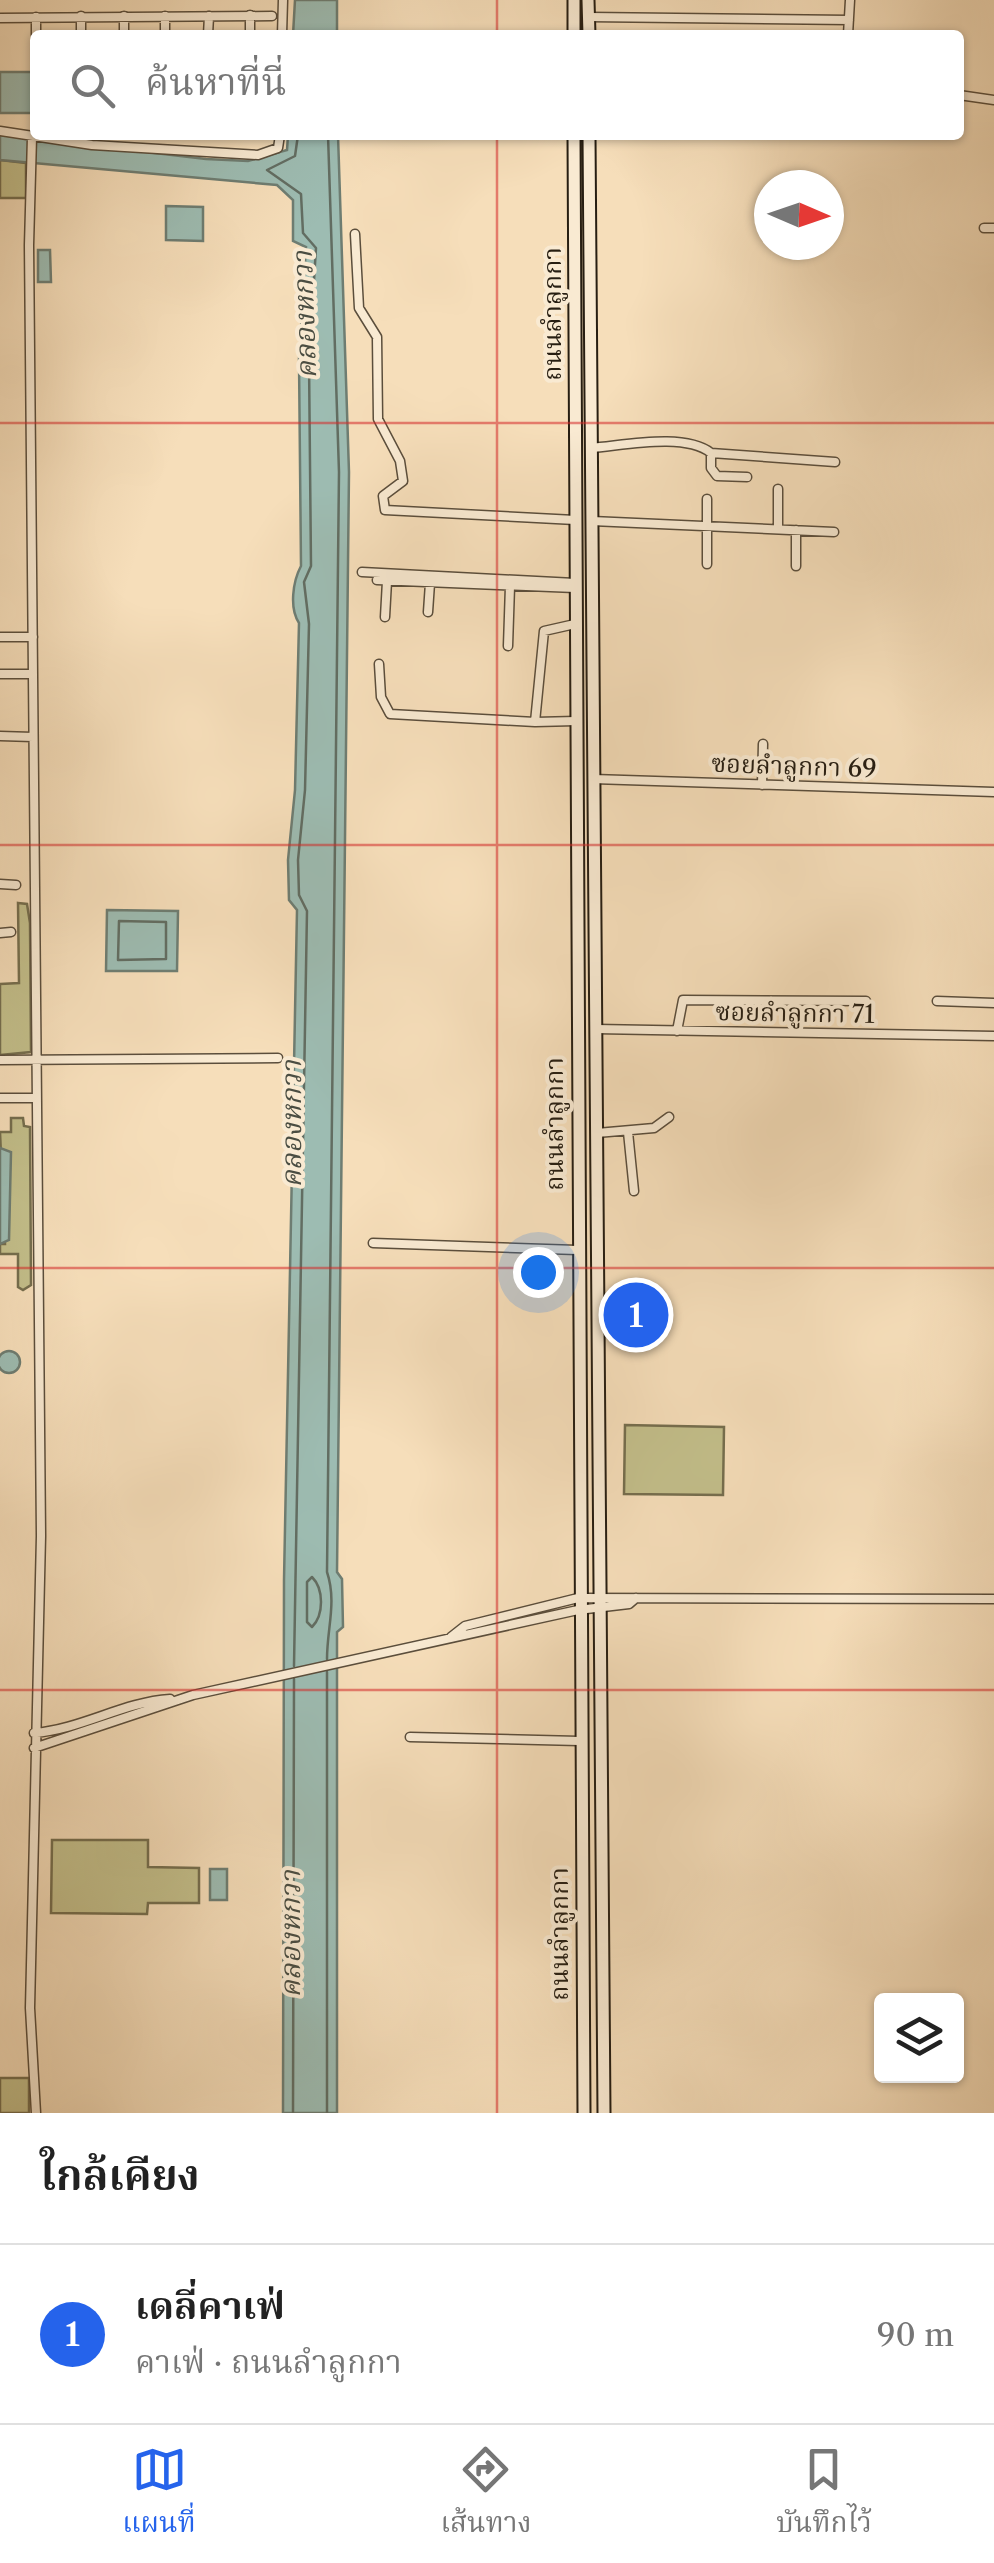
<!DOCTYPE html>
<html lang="th">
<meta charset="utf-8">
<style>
body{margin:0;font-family:"Libre Caslon Text","Noto Serif Thai",serif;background:#f6f6f6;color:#222}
.controls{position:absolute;right:30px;bottom:30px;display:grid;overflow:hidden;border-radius:10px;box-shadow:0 2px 8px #0004}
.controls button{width:90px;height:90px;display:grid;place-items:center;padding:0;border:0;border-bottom:2px solid #e0e0e0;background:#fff;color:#222;font:50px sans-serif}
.compass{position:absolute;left:754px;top:170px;width:90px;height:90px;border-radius:50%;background:#fff;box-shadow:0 2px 8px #0004;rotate:92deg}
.you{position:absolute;left:538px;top:1272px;width:35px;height:35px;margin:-25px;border:8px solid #fff;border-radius:50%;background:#1a73e8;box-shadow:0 0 0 15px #1a73e833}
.badge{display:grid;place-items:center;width:65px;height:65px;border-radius:50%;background:#2563eb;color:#fff;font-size:32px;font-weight:700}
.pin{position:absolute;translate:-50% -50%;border:5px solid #fff;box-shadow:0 2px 10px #0006}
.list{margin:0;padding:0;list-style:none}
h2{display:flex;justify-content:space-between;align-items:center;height:130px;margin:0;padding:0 40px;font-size:42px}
h2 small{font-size:32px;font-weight:400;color:#767676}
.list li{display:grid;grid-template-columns:65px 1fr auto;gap:30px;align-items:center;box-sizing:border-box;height:180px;padding:0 40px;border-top:2px solid #e0e0e0}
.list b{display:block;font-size:38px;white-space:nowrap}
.list p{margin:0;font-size:32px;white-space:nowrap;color:#767676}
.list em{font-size:32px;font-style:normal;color:#767676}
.icon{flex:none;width:55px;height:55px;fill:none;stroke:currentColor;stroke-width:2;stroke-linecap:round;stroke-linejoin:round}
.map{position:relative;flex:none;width:994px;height:2113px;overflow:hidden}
.search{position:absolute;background:#fff;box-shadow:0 2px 8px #0004;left:30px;right:30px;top:30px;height:110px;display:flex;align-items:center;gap:25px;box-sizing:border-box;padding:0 35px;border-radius:10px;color:#767676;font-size:38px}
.sheet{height:310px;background:#fff}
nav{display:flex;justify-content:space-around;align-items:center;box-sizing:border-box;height:140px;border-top:2px solid #e0e0e0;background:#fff;font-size:28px;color:#767676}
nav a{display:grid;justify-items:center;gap:5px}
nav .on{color:#2563eb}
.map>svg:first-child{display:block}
.green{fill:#c3bf8b;stroke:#756e4e;stroke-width:2.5}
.water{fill:#9dbcb2;stroke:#6e7d72;stroke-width:2.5}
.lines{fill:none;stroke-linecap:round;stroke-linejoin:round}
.shore{stroke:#626d62;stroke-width:2.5}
.street-casing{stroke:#5b4e3c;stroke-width:11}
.secondary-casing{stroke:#271e12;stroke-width:15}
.street{stroke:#f9ead2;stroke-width:8}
.secondary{stroke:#f9ead2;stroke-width:11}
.grid{fill:none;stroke:#d62828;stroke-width:2.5;stroke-opacity:0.55}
.labels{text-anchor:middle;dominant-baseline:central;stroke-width:8;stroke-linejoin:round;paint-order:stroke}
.street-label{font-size:25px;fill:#271e12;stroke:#f9ead2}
.water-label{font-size:28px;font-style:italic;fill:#4a4d42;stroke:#f9ead2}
</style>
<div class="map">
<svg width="994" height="2113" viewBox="0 0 994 2113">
<rect width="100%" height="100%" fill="#f6deba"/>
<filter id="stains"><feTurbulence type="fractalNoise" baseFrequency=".002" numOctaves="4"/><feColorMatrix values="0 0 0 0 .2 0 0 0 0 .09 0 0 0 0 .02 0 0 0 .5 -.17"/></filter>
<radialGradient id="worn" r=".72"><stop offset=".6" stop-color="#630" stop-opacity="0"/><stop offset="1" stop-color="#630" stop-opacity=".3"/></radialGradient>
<path class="green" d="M0,160l26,3v35h-26z
M18,903l9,1 3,19 1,129 -31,3v-71l19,-1z
M11,1118h12l1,8 6,1 1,158 -8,5 -5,-3v-33h-18v-10h5l-5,-112h11z
M625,1425l99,2 -1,68 -99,-1z
M52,1840h96v27l51,1v35h-51l-1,11 -96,-1z
M0,2078h29v35h-29z"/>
<path class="water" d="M295,0h42v35h-44z
M0,72h35v41h-35z
M0,135l206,24 42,2 39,-11 1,-15h50l11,337 -12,1100 5,7 1,48 -6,5v481h-54l1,-533 13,-670 -8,-10 -1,-40 7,-70 4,-167c-10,-15 -6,-42 2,-57l-2,-207 7,-112 -13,-6v-41l-16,-15 -277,-25z
M166,206l37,1v34l-37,-1z
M38,250h12l1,32h-13z
M107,910l71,1 -1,60h-71z
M0,1148l11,4 -2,88 -9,4z
M-2 1362a11 11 0 1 1 22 0a11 11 0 1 1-22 0Z
M210,1869h17v31h-17z"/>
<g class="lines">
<path class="shore" d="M119,921l47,1v37l-48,1z
M312,1577c12,12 12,38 0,50l-5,-5v-40z
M327,1659c0,-31 10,-57 0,-87l12,-1100 -11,-337
M294,1666l13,-755 -8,-16 -1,-35 7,-70 4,-166 -5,-42 7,-16 -2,-206 7,-112 -13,-15 -2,-39 -34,-24 28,-14 3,-21
M327,1672v441
M293,2113l1,-434"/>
<defs>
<path id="street" d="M81,16v19
M124,16v19
M165,16v19
M36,17v18
M589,17l260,3
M0,18l272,-2
M208,35l1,-19
M250,35v-20
M282,35l1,-35
M848,35l2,-35
M959,95l35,5
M0,131l92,14 166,10 20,-7 2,-13
M32,137l-3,108 12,1291 -11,472 6,105
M984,228h10
M355,234l4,74 18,29 1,82 22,42 3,20 -20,15 2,14 190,10
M591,448c31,-2 93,-16 120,5l124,9
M711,453v15l6,8 30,1
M592,521l242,11
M778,529v-40
M796,530v36
M707,564v-65
M362,572l213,11
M377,580l198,8
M428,612l2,-29
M385,617l2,-36
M0,637h33
M508,646l2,-60
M379,664l2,33 9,17 145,8 9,-91 31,-7
M0,674h33
M535,722l41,-1
M0,736l33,1
M593,779l401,13
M762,785l1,-41
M0,884l16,1
M0,933l11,-1
M937,1001l57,2
M596,1029l398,7
M677,1031l6,-31 183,1
M0,1060l278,-2
M0,1098h35
M628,1132l6,59
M597,1133l57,-5 15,-11
M373,1243l204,7
M451,1637l14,-11 113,-28 416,1
M34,1733c48,-4 89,-31 136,-34
M410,1737l169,4
M34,1748l159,-53 385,-85 51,-6 7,-6"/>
<path id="secondary" d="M574,0v35
M588,0l1,35
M574,135l10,1978
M589,135l15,1978"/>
</defs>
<use href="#street" class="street-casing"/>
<use href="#secondary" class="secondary-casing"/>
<use href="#street" class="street"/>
<use href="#secondary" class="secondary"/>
</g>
<path class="grid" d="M497,0v35M497,135v1978M0,423h994M0,845h994M0,1268h994M0,1690h994"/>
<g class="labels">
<g class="street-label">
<text transform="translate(552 314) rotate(-90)">ถนนลำลูกกา</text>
<text transform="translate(794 766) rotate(2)">ซอยลำลูกกา 69</text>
<text transform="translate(795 1013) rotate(1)">ซอยลำลูกกา 71</text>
<text transform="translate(554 1124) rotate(-90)">ถนนลำลูกกา</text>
<text transform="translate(559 1934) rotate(-90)">ถนนลำลูกกา</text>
</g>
<g class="water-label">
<text transform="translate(304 315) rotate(-92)">คลองหกวา</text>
<text transform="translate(291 1124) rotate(-90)">คลองหกวา</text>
<text transform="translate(290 1934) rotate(-90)">คลองหกวา</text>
</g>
</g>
<rect width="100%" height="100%" filter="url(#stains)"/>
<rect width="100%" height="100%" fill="url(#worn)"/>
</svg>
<div class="controls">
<button><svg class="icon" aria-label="layers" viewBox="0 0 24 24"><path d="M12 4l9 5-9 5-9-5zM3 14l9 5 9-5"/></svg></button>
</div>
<svg class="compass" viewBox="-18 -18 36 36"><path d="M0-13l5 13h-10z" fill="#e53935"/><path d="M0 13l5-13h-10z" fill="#767676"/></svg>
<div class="you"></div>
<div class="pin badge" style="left:636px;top:1315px">1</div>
<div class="search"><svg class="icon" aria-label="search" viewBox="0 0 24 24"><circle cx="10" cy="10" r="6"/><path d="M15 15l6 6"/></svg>ค้นหาที่นี่</div>
</div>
<section class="sheet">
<h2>ใกล้เคียง<small></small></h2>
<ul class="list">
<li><span class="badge">1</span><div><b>เดลี่คาเฟ่</b><p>คาเฟ่ · ถนนลำลูกกา</p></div><em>90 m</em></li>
</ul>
</section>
<nav>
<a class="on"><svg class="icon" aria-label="map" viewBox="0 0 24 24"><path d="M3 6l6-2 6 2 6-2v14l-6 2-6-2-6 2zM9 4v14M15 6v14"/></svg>แผนที่</a>
<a><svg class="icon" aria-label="directions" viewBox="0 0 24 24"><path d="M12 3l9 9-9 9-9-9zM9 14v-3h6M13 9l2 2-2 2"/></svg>เส้นทาง</a>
<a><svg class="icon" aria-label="saved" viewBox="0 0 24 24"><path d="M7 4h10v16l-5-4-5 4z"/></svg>บันทึกไว้</a>
</nav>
